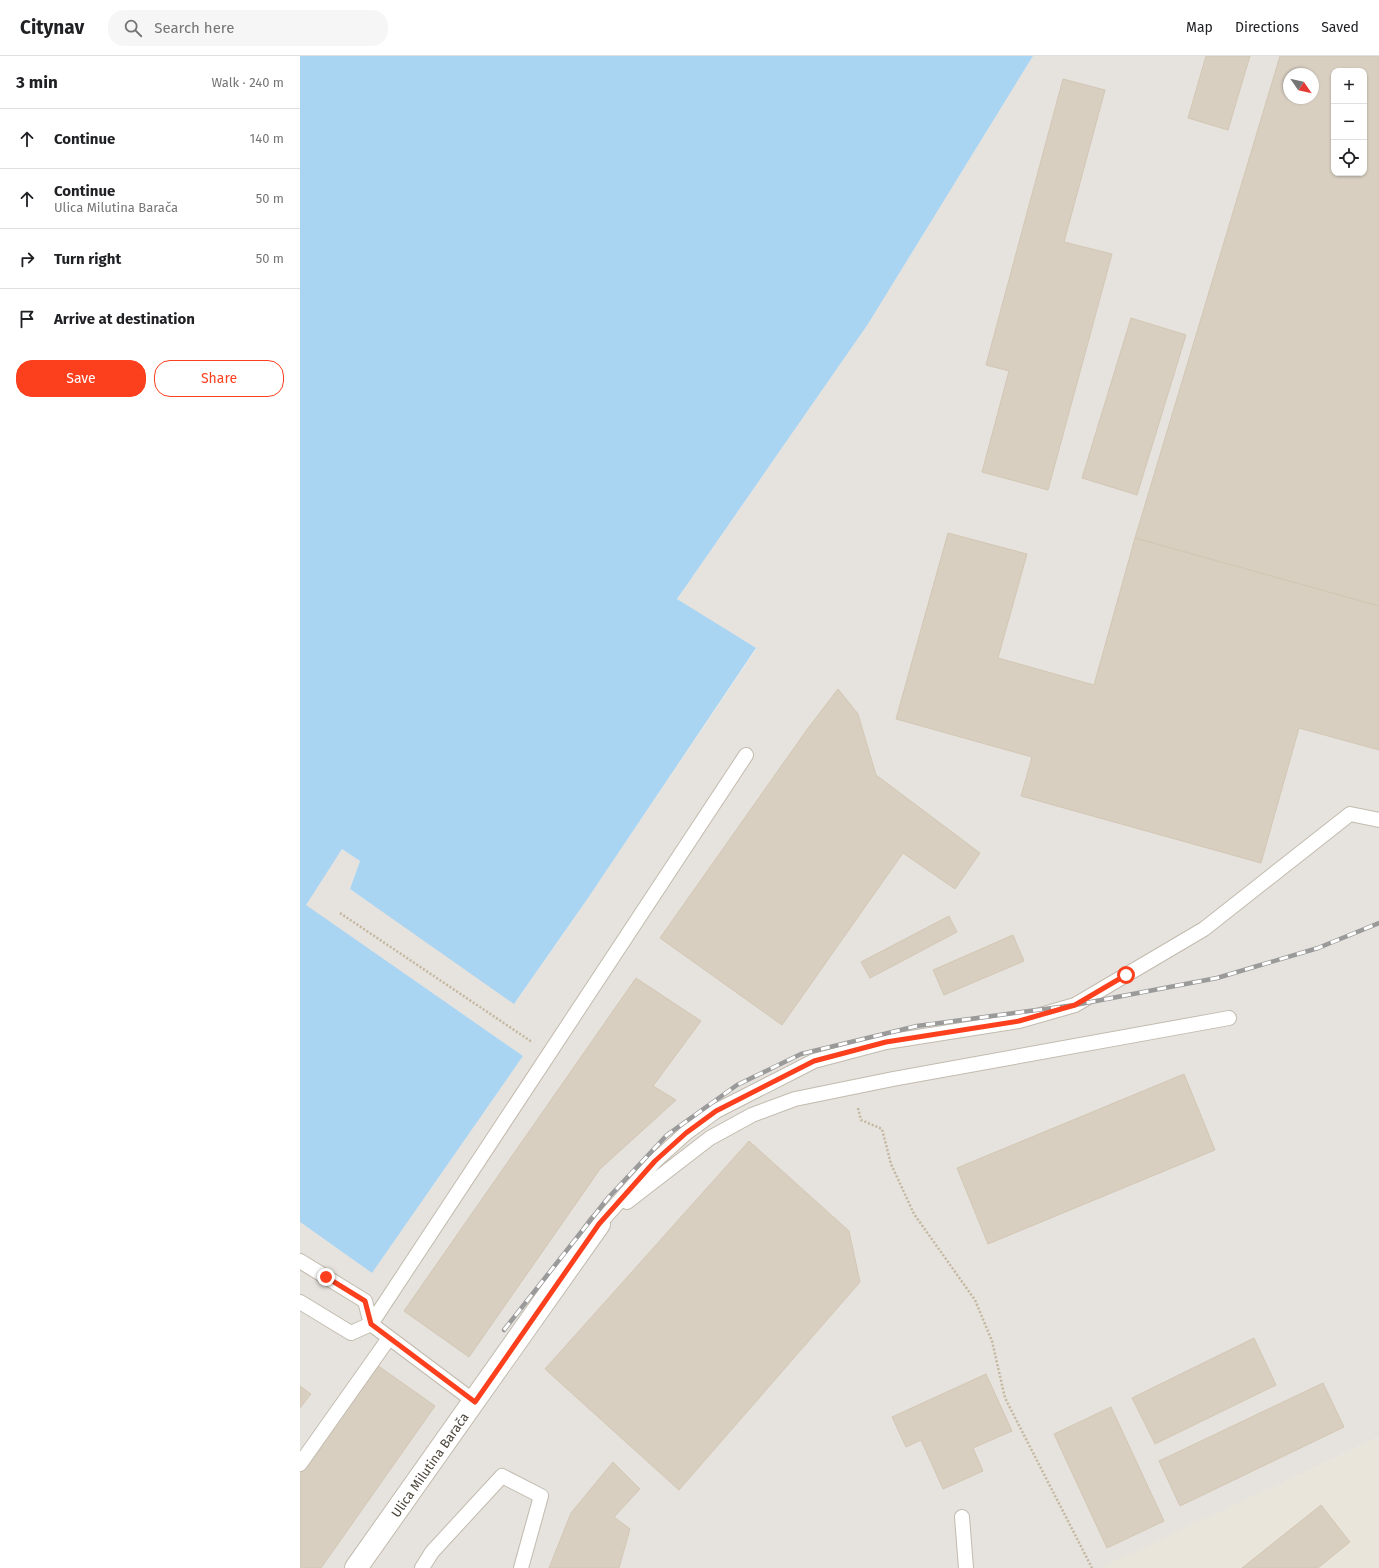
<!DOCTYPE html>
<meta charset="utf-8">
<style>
body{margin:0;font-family:"Fira Sans",sans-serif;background:#f6f6f6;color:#202124}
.controls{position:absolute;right:12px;top:12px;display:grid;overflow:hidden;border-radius:8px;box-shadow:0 1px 3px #0004}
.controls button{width:36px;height:36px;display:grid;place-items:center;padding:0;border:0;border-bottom:1px solid #e0e0e0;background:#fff;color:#202124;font:20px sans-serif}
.compass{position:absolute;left:983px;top:12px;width:36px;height:36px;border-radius:50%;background:#fff;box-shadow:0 1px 3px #0004;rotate:124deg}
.stop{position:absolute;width:12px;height:12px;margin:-9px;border:3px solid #fc3f1d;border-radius:50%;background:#fff}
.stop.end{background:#fc3f1d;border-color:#fff;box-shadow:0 1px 4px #0008}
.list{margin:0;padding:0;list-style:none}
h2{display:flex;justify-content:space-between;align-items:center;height:52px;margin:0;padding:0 16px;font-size:17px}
h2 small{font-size:13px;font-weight:400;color:#757577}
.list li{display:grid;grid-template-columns:26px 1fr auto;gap:12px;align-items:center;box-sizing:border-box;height:60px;padding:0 16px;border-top:1px solid #e0e0e0}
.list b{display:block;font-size:15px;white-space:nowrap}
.list p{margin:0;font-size:13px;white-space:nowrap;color:#757577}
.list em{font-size:13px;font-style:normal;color:#757577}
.actions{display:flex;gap:8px;padding:12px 16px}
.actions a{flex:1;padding:9px 0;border:1px solid #fc3f1d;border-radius:16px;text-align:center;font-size:14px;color:#fc3f1d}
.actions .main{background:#fc3f1d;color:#fff}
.icon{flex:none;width:22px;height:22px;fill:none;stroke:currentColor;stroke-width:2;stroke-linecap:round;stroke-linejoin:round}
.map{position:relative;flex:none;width:1079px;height:1512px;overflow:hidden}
header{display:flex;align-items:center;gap:24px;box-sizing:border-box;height:56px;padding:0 20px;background:#fff;border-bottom:1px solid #e0e0e0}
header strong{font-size:19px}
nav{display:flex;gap:22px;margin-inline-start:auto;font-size:14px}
.search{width:280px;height:36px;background:#f6f6f6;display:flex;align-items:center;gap:10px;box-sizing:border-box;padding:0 14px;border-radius:16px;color:#757577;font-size:15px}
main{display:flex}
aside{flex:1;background:#fff}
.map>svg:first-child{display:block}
.residential{fill:#eae5da}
.industrial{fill:#e6e2dd;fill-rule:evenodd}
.water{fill:#a9d4f2}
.building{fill:#d8cfc1;stroke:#d3c7b4;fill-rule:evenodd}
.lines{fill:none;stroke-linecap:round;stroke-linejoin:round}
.service-casing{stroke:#c2bbae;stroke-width:16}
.minor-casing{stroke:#c2bbae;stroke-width:24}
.path{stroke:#c4b79f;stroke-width:2.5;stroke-dasharray:2 2;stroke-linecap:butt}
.service{stroke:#fff;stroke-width:14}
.minor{stroke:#fff;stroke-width:22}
.rail-casing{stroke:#9a9a9a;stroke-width:4.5}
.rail{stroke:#fff;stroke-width:3;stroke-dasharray:9;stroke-linecap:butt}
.route{stroke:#fc3f1d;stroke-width:5}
.labels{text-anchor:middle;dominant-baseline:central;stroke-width:3;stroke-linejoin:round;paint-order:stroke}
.street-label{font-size:13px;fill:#4b4439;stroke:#fff}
</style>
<header>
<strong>Citynav</strong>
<div class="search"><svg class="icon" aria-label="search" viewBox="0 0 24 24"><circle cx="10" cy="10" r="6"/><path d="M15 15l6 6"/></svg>Search here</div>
<nav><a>Map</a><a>Directions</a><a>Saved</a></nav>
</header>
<main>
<aside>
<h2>3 min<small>Walk · 240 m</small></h2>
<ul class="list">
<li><svg class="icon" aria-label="ahead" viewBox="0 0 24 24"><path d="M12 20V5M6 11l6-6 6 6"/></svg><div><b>Continue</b></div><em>140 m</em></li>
<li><svg class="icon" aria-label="ahead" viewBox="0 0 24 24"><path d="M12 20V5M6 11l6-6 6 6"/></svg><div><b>Continue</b><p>Ulica Milutina Barača</p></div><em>50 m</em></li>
<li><svg class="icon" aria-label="right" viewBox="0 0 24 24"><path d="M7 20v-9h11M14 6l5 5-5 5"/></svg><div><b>Turn right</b></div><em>50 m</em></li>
<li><svg class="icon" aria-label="arrive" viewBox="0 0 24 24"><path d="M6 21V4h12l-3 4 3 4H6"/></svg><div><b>Arrive at destination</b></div></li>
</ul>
<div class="actions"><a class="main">Save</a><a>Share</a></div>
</aside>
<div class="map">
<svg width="1079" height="1512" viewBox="0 0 1079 1512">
<rect width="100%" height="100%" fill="#f6f3ec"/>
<path class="residential" d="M1079,1381v131h-279l5,-3z"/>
<path class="industrial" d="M733,0h346v1381l-279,131h-800v-346l72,51 151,-217 -218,-151 37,-56 18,12 -10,28 165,114 73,-105 168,-249 -79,-50 191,-275zM1034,15h30v102h-30zM989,18h24v24h-24z"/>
<path class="water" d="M0,0h733l-165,268 -191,275 79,49 -168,250 -74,106 -164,-115 10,-28 -18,-12 -36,56 217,151 -151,217 -72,-51z"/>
<path class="building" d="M906,0h44l-22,74 -40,-12z
M980,0h99v550l-244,-68zM1034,15h30v102h-30zM989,18h24v24h-24z
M763,23l42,11 -41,152 48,12 -64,236 -66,-18 27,-101 -23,-6z
M831,262l55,17 -49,160 -55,-17z
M648,477l79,21 -29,104 96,27 41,-147 244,68v144l-80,-22 -38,135 -240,-67 11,-39 -136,-38z
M538,633l20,25 18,61 104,78 -25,36 -52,-36 -121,172 -122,-87 146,-207z
M649,860l8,16 -87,46 -9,-16z
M713,879l11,26 -80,34 -11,-25z
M336,922l65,43 -48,65 23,14 -76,69 -131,188 -65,-46z
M884,1018l31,76 -227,94 -31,-76z
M449,1085l100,90 11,51 -181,208 -134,-121z
M954,1282l22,47 -121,59 -23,-46z
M77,1309l58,41 -114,162h-21v-94z
M686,1318l26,57 -39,17 10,23 -40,18 -22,-49 -15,7 -14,-30z
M1023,1327l21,44 -164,79 -21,-45z
M0,1330l11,8 -11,14z
M811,1351l53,114 -57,27 -53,-114z
M313,1406l27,27 -26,28 16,12 -11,39h-70l22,-55z
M1021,1449l29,37 -32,26h-76z"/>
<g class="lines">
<defs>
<path id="service" d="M327,1146l83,-64 42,-23 43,-16 98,-20 336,-61
M299,1168l56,-63 31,-28 30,-22 98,-50 72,-19 133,-21 56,-16 129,-76 146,-115 29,6
M0,1205l65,40 6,23 -20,9 -51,-31
M175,1346l-104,-78 375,-569
M0,1408l89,-126
M662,1461l4,51
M122,1512l10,-16 70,-76 39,20 -20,72"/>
<path id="minor" d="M56,1512l243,-344"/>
</defs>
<use href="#service" class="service-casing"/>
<use href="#minor" class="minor-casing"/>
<path class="path" d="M40,857l192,129
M558,1052l3,12 21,9 9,35 23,50 61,86 17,41 13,57 87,170"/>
<use href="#service" class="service"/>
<use href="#minor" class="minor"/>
<defs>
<path id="rail" d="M204,1274l104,-132 59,-63 70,-50 64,-31 116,-28 158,-21 142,-27 101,-30 61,-25"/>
</defs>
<use href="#rail" class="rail-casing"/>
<use href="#rail" class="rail"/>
</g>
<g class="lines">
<path class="route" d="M26,1221l39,24 6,23 104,78 124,-178 56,-63 31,-28 30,-22 98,-50 72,-19 133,-21 56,-16 51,-30"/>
</g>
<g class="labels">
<g class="street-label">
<text transform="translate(130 1409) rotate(-55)">Ulica Milutina Barača</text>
</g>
</g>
</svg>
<div class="controls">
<button>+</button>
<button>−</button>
<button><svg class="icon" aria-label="locate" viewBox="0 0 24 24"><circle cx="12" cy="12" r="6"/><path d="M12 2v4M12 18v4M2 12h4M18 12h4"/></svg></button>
</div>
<svg class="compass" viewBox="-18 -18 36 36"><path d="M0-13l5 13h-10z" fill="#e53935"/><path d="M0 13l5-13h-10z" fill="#757577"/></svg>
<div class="stop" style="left:826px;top:919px"></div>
<div class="stop end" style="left:26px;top:1221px"></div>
</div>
</main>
